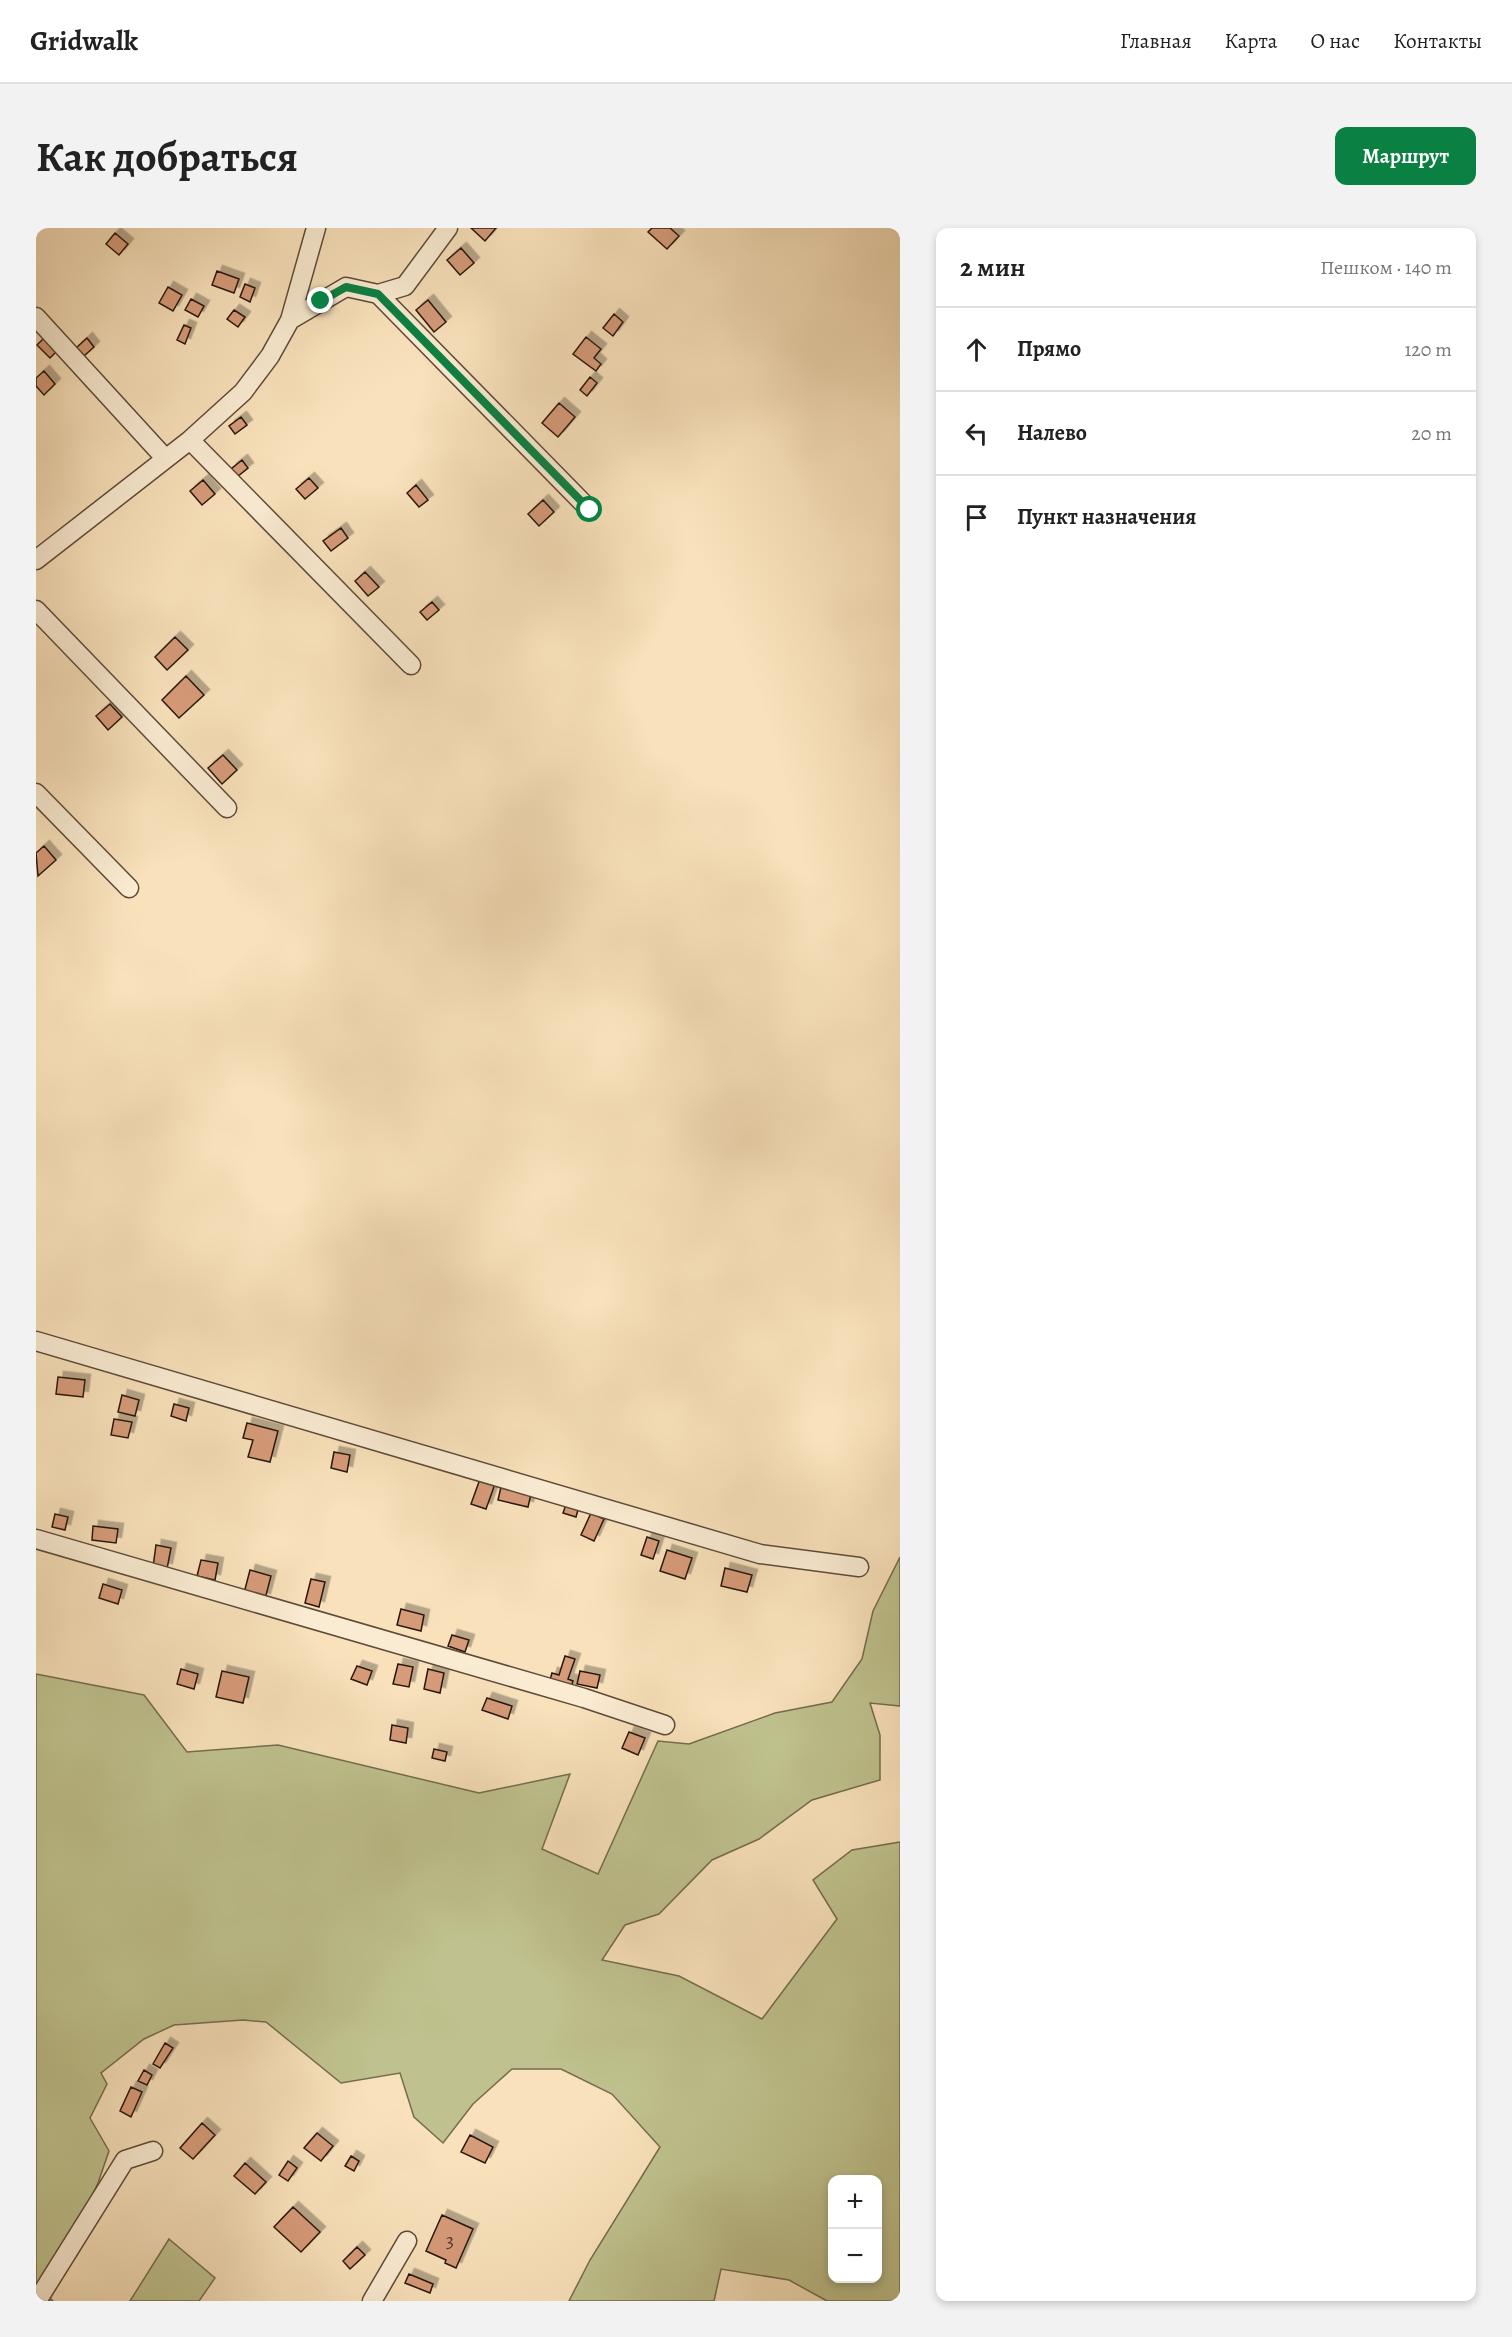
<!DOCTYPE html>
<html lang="ru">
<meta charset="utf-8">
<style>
body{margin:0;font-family:Alegreya,serif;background:#f2f2f2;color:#222}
.controls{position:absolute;right:18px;bottom:18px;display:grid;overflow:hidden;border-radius:12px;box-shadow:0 3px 9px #0003}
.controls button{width:54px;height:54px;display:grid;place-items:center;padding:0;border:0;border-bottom:2px solid #e0e0e0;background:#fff;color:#222;font:30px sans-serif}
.stop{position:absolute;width:18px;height:18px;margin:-14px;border:4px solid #0b8043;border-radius:50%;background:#fff}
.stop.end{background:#0b8043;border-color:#fff;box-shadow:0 2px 6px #0008}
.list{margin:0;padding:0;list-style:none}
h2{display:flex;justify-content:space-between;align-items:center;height:78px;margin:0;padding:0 24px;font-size:26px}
h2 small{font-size:20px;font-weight:400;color:#767676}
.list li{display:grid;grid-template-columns:39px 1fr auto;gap:18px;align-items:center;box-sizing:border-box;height:84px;padding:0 24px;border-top:2px solid #e0e0e0}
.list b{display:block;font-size:22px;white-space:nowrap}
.list em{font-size:20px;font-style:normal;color:#767676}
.icon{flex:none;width:33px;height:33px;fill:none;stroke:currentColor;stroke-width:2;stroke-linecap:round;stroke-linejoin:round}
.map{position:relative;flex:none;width:864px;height:2073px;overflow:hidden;border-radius:12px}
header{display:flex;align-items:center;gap:36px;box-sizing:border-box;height:84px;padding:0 30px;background:#fff;border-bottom:2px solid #e0e0e0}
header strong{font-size:28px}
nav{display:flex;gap:33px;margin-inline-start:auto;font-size:21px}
.intro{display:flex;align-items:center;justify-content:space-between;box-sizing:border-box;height:144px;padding:0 36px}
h1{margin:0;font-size:42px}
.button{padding:15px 27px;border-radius:12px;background:#0b8043;color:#fff;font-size:21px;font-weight:700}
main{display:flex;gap:36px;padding:0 36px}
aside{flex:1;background:#fff;border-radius:12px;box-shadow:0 3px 9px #0003}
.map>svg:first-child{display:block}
.green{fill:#bfc28e;stroke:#746c4e;stroke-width:1.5;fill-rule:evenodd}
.building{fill:#d69b79;stroke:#2a170e;stroke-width:1.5;filter:url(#shadow)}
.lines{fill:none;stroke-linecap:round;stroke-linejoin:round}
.minor-casing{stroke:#5e4a39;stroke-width:21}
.minor{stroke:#faecd3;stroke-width:18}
.route{stroke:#0b8043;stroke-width:8}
.labels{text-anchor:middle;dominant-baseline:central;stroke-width:4.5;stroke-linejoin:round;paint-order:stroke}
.number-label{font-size:20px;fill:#553829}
</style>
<header>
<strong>Gridwalk</strong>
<nav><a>Главная</a><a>Карта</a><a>О нас</a><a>Контакты</a></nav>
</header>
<div class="intro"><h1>Как добраться</h1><a class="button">Маршрут</a></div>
<main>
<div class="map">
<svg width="864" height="2073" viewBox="0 0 864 2073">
<defs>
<filter id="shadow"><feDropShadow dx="5.5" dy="-5.5" stdDeviation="0" flood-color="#0004"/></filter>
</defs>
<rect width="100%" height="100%" fill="#f8e1bb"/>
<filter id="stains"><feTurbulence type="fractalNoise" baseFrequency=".00333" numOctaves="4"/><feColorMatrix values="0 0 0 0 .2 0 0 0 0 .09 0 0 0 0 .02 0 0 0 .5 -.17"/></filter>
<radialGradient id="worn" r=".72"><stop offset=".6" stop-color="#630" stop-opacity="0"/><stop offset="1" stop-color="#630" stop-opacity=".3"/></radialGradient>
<path class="green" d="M864,1329v149l-30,-3 10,32v45l-68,20 -53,39 -47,21 -53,54 -34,11 -23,35 77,16 83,43 75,-100 -24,-39 39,-30 48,-8v459h-73l-38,-21 -68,-11 -7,32h-145l21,-41 70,-113 -48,-53 -51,-25h-49l-39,35 -30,39 -29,-26 -14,-44 -59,10 -75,-61 -23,-2 -69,5 -30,14 -43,34 6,11 -17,34 19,33 -11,32 -51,112 6,6h-17v-627l108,21 43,57 91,-7 201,48 91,-19 -28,75 56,25 60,-133 31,3 86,-31 57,-11 30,-43 11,-48zM796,1952h46v98h-46z
M133,2011l46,39 -16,23h-69z"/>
<path class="building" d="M435,0h25l-11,13z
M616,0h18l9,8 -12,13 -19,-17z
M79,5l13,11 -9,11 -13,-11z
M425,20l13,15 -14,12 -13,-15z
M181,43l22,8 -5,14 -22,-8z
M209,56l10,4 -5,14 -10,-5z
M132,59l14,8 -9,16 -14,-8z
M155,71l13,7 -6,11 -13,-7z
M392,72l18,22 -12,10 -18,-22z
M198,82l11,7 -7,10 -11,-8z
M578,86l9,8 -10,14 -10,-8z
M148,97l7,3 -6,16 -8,-4z
M9,109l13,13 -8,8 -13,-13z
M550,109l15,12 -7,9 7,6 -5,7 -23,-17z
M51,110l7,9 -10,9 -8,-8z
M8,143l11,13 -11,11 -8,-9v-8z
M554,149l7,6 -10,13 -7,-6z
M523,175l16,14 -17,20 -16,-14z
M205,189l6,8 -12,9 -6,-8z
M206,232l6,8 -11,9 -6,-8z
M273,250l9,10 -13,11 -9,-10z
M167,252l12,14 -13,11 -12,-14z
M380,257l12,15 -9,7 -12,-14z
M507,272l11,12 -15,14 -11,-12z
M305,300l7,10 -17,13 -8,-10z
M329,344l14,15 -11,9 -13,-15z
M396,374l7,8 -12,10 -7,-8z
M139,409l13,13 -21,20 -12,-13z
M150,448l18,19 -25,23 -17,-18z
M74,476l12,13 -14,13 -12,-14z
M187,527l14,15 -15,14 -14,-16z
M8,618l12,14 -18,16 -2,-23z
M22,1149l27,3 -2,17 -27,-3z
M86,1167l17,5 -4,16 -17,-4z
M138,1176l15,4 -3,13 -15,-5z
M78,1191l18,3 -4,16 -17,-3z
M211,1195l31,8 -8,31 -22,-5 5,-17 -10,-2z
M298,1224l16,3 -3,17 -16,-4z
M444,1251l15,5 -9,25 -15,-5z
M465,1259l30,7 -3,13 -30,-7z
M531,1274l12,4 -3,11 -13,-4z
M555,1285l13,6 -10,22 -13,-6z
M19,1286l13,3 -3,13 -13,-3z
M57,1298l25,3 -2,14 -24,-3z
M611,1309l12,4 -6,18 -12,-4z
M120,1317l15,3 -4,21 -14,-2z
M631,1322l25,8 -7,21 -25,-8z
M165,1332l17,3 -3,17 -18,-4z
M689,1340l27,7 -5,17 -26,-6z
M214,1342l21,6 -6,23 -21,-6z
M275,1351l14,3 -6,25 -14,-4z
M67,1356l19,6 -4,14 -19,-6z
M365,1381l23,6 -3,16 -24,-6z
M416,1407l17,5 -4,12 -17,-6z
M529,1428l10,3 -7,20 5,2 -3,9 -21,-7 3,-10 7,2z
M362,1436l15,3 -4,20 -16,-3z
M321,1438l15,5 -5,14 -16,-6z
M145,1441l17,5 -4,15 -17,-5z
M392,1441l16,4 -4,20 -16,-4z
M186,1443l27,6 -6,26 -27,-6z
M544,1443l20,4 -3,13 -20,-4z
M451,1470l25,8 -4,13 -26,-9z
M356,1497l16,3 -2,15 -16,-3z
M593,1504l16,6 -7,17 -16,-7z
M398,1521l13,3 -2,9 -13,-3z
M129,1815l8,5 -13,20 -7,-4z
M108,1842l8,5 -5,10 -9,-4z
M95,1859l11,5 -11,25 -11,-6z
M166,1895l13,12 -22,24 -13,-11z
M281,1905l16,13 -12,15 -17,-13z
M434,1907l23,12 -8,16 -24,-11z
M315,1928l8,5 -5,10 -9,-5z
M252,1933l9,7 -9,13 -9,-6z
M209,1935l21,19 -11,12 -21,-18z
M257,1979l27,25 -19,20 -27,-25z
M406,1987l31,14 -17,39 -11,-5 1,-3 -20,-9z
M321,2019l8,8 -15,14 -7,-8z
M373,2046l24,10 -3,9 -25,-10z"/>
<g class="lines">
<defs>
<path id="minor" d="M342,66l212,216
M0,89l129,141
M254,92l56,-33 32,7 27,-8 43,-58
M154,212l221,225
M0,332l154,-120 53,-48 27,-36 20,-36 26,-92
M0,382l191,198
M0,565l93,95
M0,1113l724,213 99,13
M0,1311l548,159 81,27
M1,2073l88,-141 28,-9
M336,2073l35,-60"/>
</defs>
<use href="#minor" class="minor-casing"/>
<use href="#minor" class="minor"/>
</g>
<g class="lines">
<path class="route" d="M285,73l25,-14 32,7 212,216"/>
</g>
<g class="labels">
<g class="number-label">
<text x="414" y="2012">3</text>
</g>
</g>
<rect width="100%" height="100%" filter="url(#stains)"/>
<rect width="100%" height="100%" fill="url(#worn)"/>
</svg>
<div class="controls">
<button>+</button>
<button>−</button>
</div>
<div class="stop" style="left:554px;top:282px"></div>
<div class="stop end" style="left:285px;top:73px"></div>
</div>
<aside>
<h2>2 мин<small>Пешком · 140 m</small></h2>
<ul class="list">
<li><svg class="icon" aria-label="ahead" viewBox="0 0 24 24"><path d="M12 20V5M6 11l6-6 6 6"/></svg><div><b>Прямо</b></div><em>120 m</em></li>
<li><svg class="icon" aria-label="left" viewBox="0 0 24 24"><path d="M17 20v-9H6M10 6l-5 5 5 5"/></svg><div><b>Налево</b></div><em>20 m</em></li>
<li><svg class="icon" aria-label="arrive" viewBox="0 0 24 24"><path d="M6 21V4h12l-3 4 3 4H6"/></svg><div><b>Пункт назначения</b></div></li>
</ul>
</aside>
</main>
